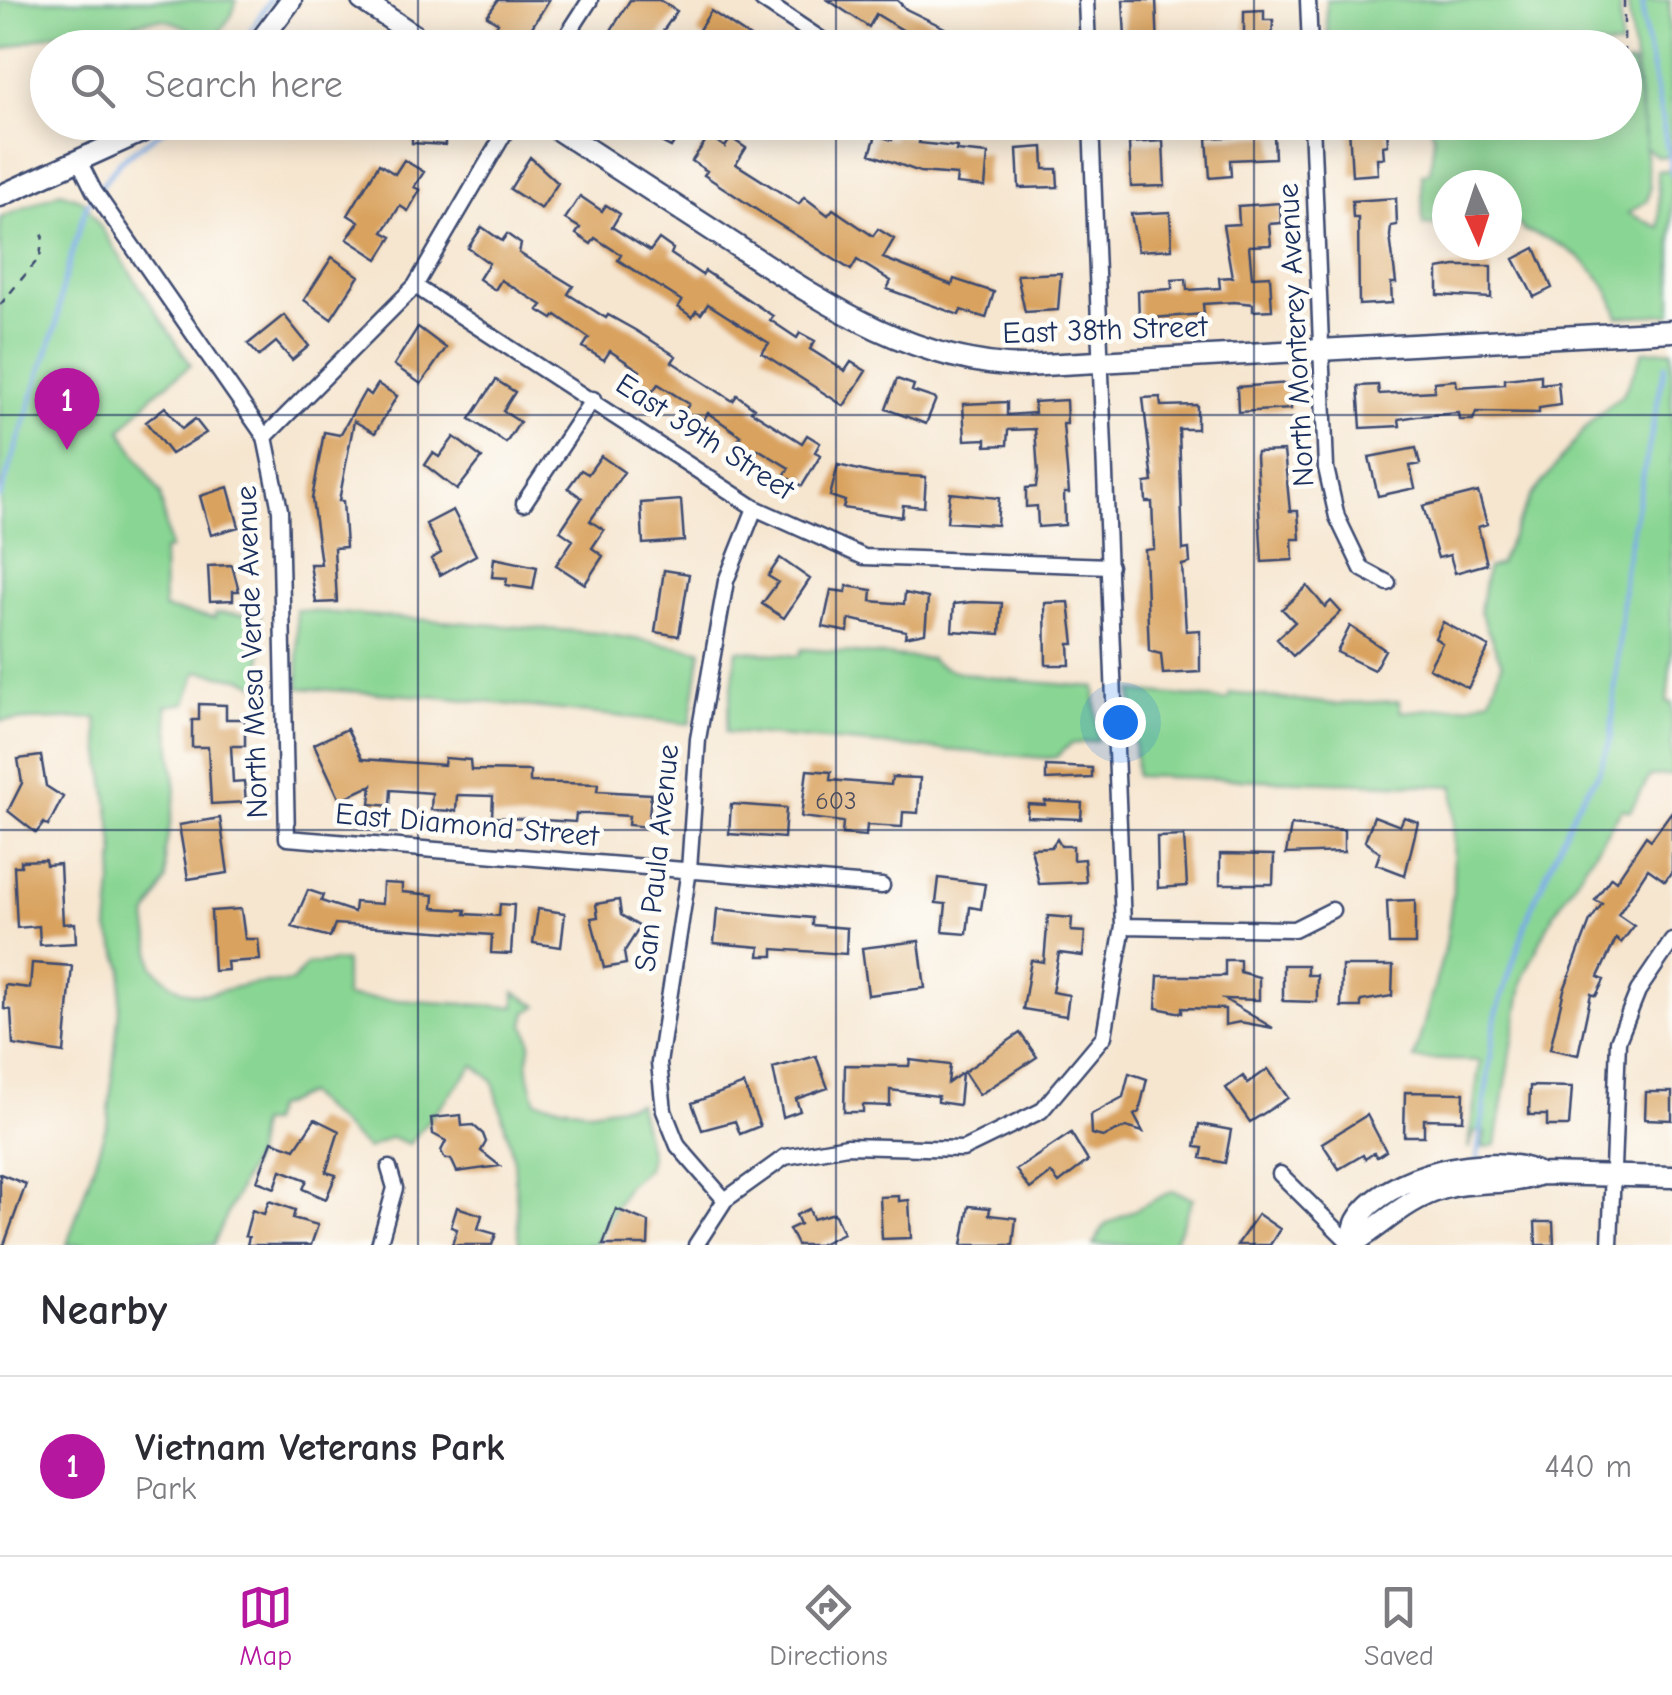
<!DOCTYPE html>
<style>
body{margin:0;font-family:"Comic Neue",sans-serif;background:#f7f7f7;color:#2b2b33}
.compass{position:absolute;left:1432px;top:170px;width:90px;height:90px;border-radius:50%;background:#fff;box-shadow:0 5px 25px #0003;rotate:177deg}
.you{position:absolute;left:1120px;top:722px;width:35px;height:35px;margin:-25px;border:8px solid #fff;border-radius:50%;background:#1a73e8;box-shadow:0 0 0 15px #1a73e833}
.badge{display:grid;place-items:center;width:65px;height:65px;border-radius:50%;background:#b5179e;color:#fff;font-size:32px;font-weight:700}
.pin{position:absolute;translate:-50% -82px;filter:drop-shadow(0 2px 5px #0008)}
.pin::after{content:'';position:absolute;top:52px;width:35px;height:30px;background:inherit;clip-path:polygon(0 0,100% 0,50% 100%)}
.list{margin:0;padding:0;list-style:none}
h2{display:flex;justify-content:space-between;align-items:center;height:130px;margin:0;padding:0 40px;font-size:42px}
h2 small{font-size:32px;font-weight:400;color:#7c7c81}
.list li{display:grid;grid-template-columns:65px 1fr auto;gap:30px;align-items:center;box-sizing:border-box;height:180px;padding:0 40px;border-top:2px solid #e1e1e2}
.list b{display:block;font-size:38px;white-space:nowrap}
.list p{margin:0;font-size:32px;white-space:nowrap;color:#7c7c81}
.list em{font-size:32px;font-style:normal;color:#7c7c81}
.icon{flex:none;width:55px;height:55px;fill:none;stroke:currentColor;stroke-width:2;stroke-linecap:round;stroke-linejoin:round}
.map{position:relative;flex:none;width:1672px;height:1245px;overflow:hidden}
.search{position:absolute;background:#fff;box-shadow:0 5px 25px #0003;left:30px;right:30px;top:30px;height:110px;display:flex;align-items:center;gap:25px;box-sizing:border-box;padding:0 35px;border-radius:55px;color:#7c7c81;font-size:38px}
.sheet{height:310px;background:#fff}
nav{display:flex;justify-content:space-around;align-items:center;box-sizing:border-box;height:140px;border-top:2px solid #e1e1e2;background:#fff;font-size:28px;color:#7c7c81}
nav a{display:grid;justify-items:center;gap:5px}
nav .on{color:#b5179e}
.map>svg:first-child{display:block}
.green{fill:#89d593;stroke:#528278;stroke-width:2.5}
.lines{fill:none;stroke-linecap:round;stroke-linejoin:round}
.stream{stroke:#7aace6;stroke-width:5}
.building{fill:#d9a35f}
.street-casing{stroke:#3c4a6f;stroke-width:19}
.secondary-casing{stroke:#3c4a6f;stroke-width:25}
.path{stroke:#3c4a6f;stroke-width:2.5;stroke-dasharray:8 8;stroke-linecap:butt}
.street{stroke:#fff;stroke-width:14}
.secondary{stroke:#fff;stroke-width:20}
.grid{fill:none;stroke:#1b2f5e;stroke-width:2.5;stroke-opacity:0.55}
.labels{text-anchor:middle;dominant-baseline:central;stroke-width:9;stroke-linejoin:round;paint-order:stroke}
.number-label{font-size:25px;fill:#4a4c5e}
.street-label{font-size:30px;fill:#1b2f5e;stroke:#fdfcf7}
</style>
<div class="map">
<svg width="1672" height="1245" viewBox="0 0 1672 1245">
<rect width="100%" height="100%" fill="#fdfcf7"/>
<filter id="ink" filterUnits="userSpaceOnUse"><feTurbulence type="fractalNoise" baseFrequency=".01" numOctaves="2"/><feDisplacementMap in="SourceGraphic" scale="20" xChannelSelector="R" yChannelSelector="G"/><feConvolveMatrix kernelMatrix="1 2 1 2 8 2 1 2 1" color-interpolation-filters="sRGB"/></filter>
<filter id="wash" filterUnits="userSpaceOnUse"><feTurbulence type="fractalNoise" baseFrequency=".0048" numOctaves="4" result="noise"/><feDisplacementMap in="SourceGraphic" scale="40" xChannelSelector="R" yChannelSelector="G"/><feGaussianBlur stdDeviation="2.25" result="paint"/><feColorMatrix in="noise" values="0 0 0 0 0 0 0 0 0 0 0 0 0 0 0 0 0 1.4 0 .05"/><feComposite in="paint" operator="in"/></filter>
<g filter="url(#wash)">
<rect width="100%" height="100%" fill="#f6e6d0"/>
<path class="green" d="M0,0h236l-4,15 -20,27c-56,-36 -59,-22 -119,-5l-4,-7 -30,2 -59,18z
M1326,0h294l1,47h-293z
M1627,0h42l3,156 -14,1 -13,-10 5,41 -3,13 -19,12 32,15 -3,-57 15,-2v145l-54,3c-9,-45 -52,-76 -94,-86l-4,-6h-13v-40h-60v40h-24l-1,-51 8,-2 4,-35 -4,-14 194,-1 1,-57 7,-1 14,80z
M60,192l23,8 108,165 -37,29 -33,36 39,63 10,56 -7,1 1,59 51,9 1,-5 44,2 2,72 -18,-8 -47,-8 -11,32 -20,3 10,86 -11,60 1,28 -19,37 6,49c29,33 44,32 83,21 17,-5 38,-4 56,-5l15,-18 38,-3v36l170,10v-15l23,14 -11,6 -3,12c13,21 2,26 4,45 1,11 5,22 8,32l54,10 48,-8 12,53 -3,12 -20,18 -32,59h-76l-5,-85 -21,-79 -19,-16 -65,79 -18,-7 -24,12 -61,-55 -32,14 -5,15h-10l-5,33 -41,89h-146l41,-124 15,-153 -15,-39 7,-77 -19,-134 -96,3v-503z
M1672,350v301l-5,51 5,1v72l-22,1 -20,35 -8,-2 -69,106 -30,63 -27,167 -13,3 2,-16 -10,-1 -7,18 12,-88 -66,-2 32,-115 7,-53 1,-105 -318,-10 -4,-85 91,9 6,-1 1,-6 104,11 65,-3 2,11 69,-7 20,-7 12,-34 -22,-52 7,-44 12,-4 31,-66 63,-79 30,-25 21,-43z
M296,610l302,23 103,17 -11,74 -252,-27 -139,-9z
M802,649l129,10c13,21 134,24 164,28l3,54 -27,3 -15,13 -11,1 -319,-26 11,-82 62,6z
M1172,1191l21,7 -20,47h-80l12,-20z"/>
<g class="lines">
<path class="stream" d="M1643,0v20l29,153
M240,48l30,-48
M0,497l57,-174 5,-36 24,-81 34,-45 54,-39
M1477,1160l19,-145 34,-104 46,-105 22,-32 13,-35 14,-172 40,-202"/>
</g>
<g id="blocks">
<path class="building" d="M498,0h51l-30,48h-20l7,-11 -12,-7 4,-7 -11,-7z
M630,0h29l18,11 -26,37h-51z
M828,0h69l9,9 49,24 -7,15h-46l7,-14 -33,-20 -7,13z
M1123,0h33l2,48h-27v-10h-6z
M1264,10v10h9l-1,28h-28v-37z
M711,11l42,28 -5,9h-31l-20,-15z
M412,122h33v23l-33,-2z
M622,122h65l-16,25z
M1387,125l1,20 -5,1 1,12h-7l1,16 -26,2 -3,-49z
M894,134l26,5 -1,4 38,4 -1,4 32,3 -3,33 -29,-3 1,-9 -37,-3 -50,-18 6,-19 16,5z
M1274,135l1,23 -45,2 1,16 -21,2 -3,-40z
M709,136l16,11 6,-9 15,10 -10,16 63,40 5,-7 24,18 5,-6 40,27 5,-7 16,10 -11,19 69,27 2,-6 40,13 -8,26 -25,-8 -2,5 -72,-26 4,-8 -34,-21 -6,10 -79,-50 -68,-45 3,-4 -15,-10z
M1163,141l2,45 -34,1 -2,-44z
M1043,147l1,22h13l1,18 -39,1 -2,-39z
M530,157l28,26 -17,26 -31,-20z
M404,160l20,12 -10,15 6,3 -12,21 -8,-5 -17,26 9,5 -14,22 -31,-20 12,-17 -11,-7 31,-51 16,10z
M580,196l22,15 4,-6 14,9 -8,13 38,24 9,-12 14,10 -2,5 31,21 3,-4 68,45 -3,4 27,18 3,-5 15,8 -5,8 35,22 6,-9 15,9 -22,35 -82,-53 7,-10 -61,-39 -7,10 -5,-3 -4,6 -14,-10 4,-6 -64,-41 3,-5 -26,-17 -4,6 -15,-10 4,-6 -15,-9z
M1396,198l1,27 -6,1 -1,10 6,47h-5l1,20 -33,2 -1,-87h-5l-1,-17z
M1280,203l1,20 -12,1 2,21 -22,1 3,31 18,-1 2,34 -19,1v-7l-19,-2 -31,2 1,10 -65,5 -1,-28 34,-2v-9l14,-1 1,11 33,-2 -1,-10 13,-1 -9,-52 16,-1 -1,-18z
M1170,212l2,37 -34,2 -7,-37z
M482,227l20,14 5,-7 14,10 -2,9 54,33 -5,8 38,24 2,-3 27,15 41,26 -4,6 61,39 4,-6 17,13 -3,3 51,32 5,-8 13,8 -5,9 6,3 -19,31 -18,-10 5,-8 -31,-19 -4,7 -19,-11 6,-9 -33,-23 -7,10 -17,-11 5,-8 -31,-20 -5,7 -18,-11 5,-9 -30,-20 -6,9 -21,-13 6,-9 -33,-23 -3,4 -15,-9 4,-5 -41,-25 -6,10 -16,-11 10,-16 -21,-15z
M1535,248l17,40 -18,9 -20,-38z
M332,257l27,19 -28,43 -27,-19z
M1455,266h36v32l-53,-3v-26z
M1061,273l-3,37 -33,2 -8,-37z
M284,315l25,31 -17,14 -16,-18 -17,14 -11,-12z
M418,327l28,21 -25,36 -27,-19z
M1541,375v9l17,-2 2,23 -21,3v5l-63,-1 -3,8h-13l-1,-7 -42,3 -18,3 1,7 -39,2 -3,-42 20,-1 1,9 56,-3 -1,-9 22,-2 1,7 48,-3v-5z
M897,379l17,6 -2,6 24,8 -10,25 -40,-15z
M496,380l19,12 -12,19 17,11 -14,21 -36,-24z
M1290,383l1,26 -53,3 -1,-25z
M378,384l19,12 -22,37 -21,-12 -15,80h4l3,46 -12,1 3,54 -21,1 -6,-39h11l-9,-65 12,-67 16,3 25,-44 6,4z
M1160,397l1,9 36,-1v24h-18l4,121 6,-1 1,14 -8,2 4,66 14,-1v42l-37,2 -2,-20 -12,-3 -4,-101 9,-1 -2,-47h-6l-1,-19 8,-1 -10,-84z
M1066,400l1,24h-4l6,69h-5l1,32 -27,2 -1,-21 -11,1v-19l10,-1 2,-14 -3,-44 -27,1 -1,15 -21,1v-7l-21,1 -2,-36 44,-2v13l28,-2 -1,-11z
M165,407l17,22 13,-10 11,14 -35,21 -25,-32z
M454,437l28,21 -25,32 -32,-25 8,-12 6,4z
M1416,448l4,16 -10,2 5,22 -37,8 -9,-39z
M1284,451l6,60h8l2,28h-8l1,21 -31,2 -6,-106 1,-4z
M601,456l23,16 -34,49 14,9 -12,18 11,8 -18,28 -29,-19 17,-25 -13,-9 22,-33 -14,-10 13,-18 7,4z
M838,465l37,9 51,3 -2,30 -21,-2 -1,12 -59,-9 2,-7 -15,-5z
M228,487l11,40 -28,8 -11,-39z
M1478,492l9,32 -9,3 9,37 -32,9 -5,-18 -12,3 -15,-52z
M950,493l49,5 -2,27 -50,-3z
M681,500l3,41 -41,3 -2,-41z
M453,510l23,45 -36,20 -9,-16 10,-6 -15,-29z
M494,558l43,9 -4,22 -27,-4 1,-7 -15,-1z
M780,558l30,21 -26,39 -22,-14 16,-22 -10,-6z
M232,565l7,26h-6v9l-23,1 -2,-35z
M664,570l25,4 -10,62 -24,-4z
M847,586l25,4 -1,11 33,3 1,-11 23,5 -3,35 -20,4 1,-6 -57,-12 -1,13 -25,-5 8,-37 15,2z
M1307,586l18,21 6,-6 10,11 -48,44 -16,-17 18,-17 -13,-13z
M972,602l30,1 -2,31 -48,-3 2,-27z
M1069,602l5,42h-5l1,21h-24l-1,-62z
M1443,622l46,25 -21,41 -39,-20 13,-25 -7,-5z
M1350,626l35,24 -11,20 -37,-18z
M199,704l27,1v14h19v27h-14l2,36 11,-1 2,21 -35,2 -3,-57h-16v-27h7z
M347,729l15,30 82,6 1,-7 25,2 1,10 59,1v11l68,2 -1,7 54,3 -3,33 -20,-2 1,-9 -32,-2h-21l-1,8 -83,-5 1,-21 -36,-1 -1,16 -25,-1 1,-17 -41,-3 -1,16 -20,-2 2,-19 -32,15 -26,-56z
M41,756l5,30 17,11 -15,29 -4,-3 -8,10 -28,-22 14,-28 -4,-24z
M1046,766l46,2v10l-46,2z
M807,770l24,2 -1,8 61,5 1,-8 28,1 -2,35 -15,-1 -1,15 -35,-2 -1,11 -24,-2 1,-12 -42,-5z
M1045,801l37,2 -1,16 -54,-2 1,-13 17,1z
M731,804l55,4 -2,30 -55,-4z
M1672,811v60l-7,10 -17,-12 -30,46 16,11 -13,17 -5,-4 -18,38 6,3 -8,16 -5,-2 -13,61 -28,-6 14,-59 26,-69 12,-17 -7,-4 16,-23 5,4 30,-45 5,4z
M1374,816l26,10 4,-9 14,5 -13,53 -29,-11 4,-11 -15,-12z
M220,818l8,55 -40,6 -9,-54z
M1291,825l53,5v22l-58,2z
M1184,836l3,50 -29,2 -1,-51z
M1057,839l4,7h12v14l11,-1 2,23 -47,2 -8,-36 20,-1z
M1220,854l54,1 -1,29h-53z
M45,860l1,5 14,-1 3,60 12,-1 1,20 -36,2 -1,-19 -22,2 -3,-62h7v-5z
M939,878l46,6 -4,25 -11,-2 -3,27 -24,-2 3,-28 -10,-1z
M383,883l19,1v8l32,3 -1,13 33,2 -1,4 34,2 1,-12 14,1 -3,49 -20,-1 1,-18 -157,-11 -5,13 -38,-10 16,-37 15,5 -2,6 33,11 1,-10 27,2z
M619,900l2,15 19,12 -16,25 2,12 -22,4 -13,-50 7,-1 -2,-13z
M1415,900v44h-26l-2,-43z
M241,909l4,30h13l2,21 -33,2 1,8 -14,1 -3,-60z
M538,909l27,4 -4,34 -28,-4z
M717,909l95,9v7l35,3 -1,26 -73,-5v7h-14l1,-9 -46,-4z
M1048,916l24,2 -1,13 14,1 -2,24 -24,-3 -7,39 17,3 -3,21 -43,-7 8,-49 13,2z
M919,941l6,47 -57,7 -6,-47z
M1225,960h15v12l19,5v23l-35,-1 49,29 -33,-6 -15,3v-16l-43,-1v5l-26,-5 2,-32h67z
M32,963l40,3 -8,87 -51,-8 -2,-35 -7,-1 1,-24 25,3z
M1283,965h24v10h10v27l-34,-1z
M1342,966h51l-1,30 -31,5v6h-20z
M1020,1033l17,24 -58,38 -15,-23z
M816,1056l12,32 -32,11 4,12 -17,6 -10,-49z
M910,1060l40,5 -2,18 14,-10 -3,32 -21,-3v-6l-48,-6v16l-27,-1v7h-19l1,-47 64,1z
M1268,1069l20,29 -38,24 -24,-34 17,-12 5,7z
M1129,1073l18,6 -8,33 -5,3 9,17 -17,-5 -23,10 -12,-3 -1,-19 33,-18z
M744,1084l16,42 -20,8 -5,-13 -33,9 -10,-27z
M1530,1086l42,1 -3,39h-22v-11h-18z
M1405,1092l59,1 -1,27 -39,-1v17h-20z
M1646,1092h26v28l-27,-1z
M461,1115l1,11 11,-1 10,9 3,8 -5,9 19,15 -43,6 -6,-13h-6l-4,-8 5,-10 -13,-7 -2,-16z
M1367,1115l19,36 -9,6 -3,-4 -9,6 -2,-4 -24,14 -17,-26z
M315,1119l24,12 -13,41 10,3 -10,24 -23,-10 4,-9 -26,-10 -6,18 -18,-7 15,-40 23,8z
M1199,1124l32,6 -6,33 -24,-5 2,-10 -8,-1z
M1071,1133l17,28 -29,22 -8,-10 -21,16 -14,-19z
M0,1174l26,10 -22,61h-4z
M899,1196v5l10,-1 2,38 -29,1 -2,-42z
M269,1201l26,9 -2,8 25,7 -7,20h-64l2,-8 -4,-1 7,-26 12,4z
M969,1206l21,2 -1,7 27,3 -3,27h-51z
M457,1207l25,8 -4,14 18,5 -4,11h-40l5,-16 -6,-2z
M616,1209l33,13 -1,23h-45z
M809,1209l4,10 21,-6 9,20 -24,12h-22l-8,-16 11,-5 -4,-9z
M1258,1214l22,15 -10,16h-33z
M1535,1222h18l1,23h-18z"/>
</g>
</g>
<g filter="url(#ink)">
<use href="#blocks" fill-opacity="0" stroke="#3c4a6f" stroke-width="2.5"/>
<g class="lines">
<defs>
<path id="street" d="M762,0l72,48
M1086,0l2,48
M1308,0l2,48
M559,48l31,-48
M1312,122l14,346 11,49 25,52 26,14
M79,161l15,30 171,246 15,73 7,328 595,48
M415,286l340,222 109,49 246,9
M265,437l150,-151 96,-164
M524,503l69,-104
M1123,926l171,3 38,-19
M1280,1174l71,70
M725,1200l-47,-54 -14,-35 -5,-48 30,-193 9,-131 28,-158 29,-73
M379,1245l16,-57 -6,-20
M696,1245l29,-45 60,-43 62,-11 116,3 78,-38 63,-75 19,-110 -32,-804
M1610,1245l8,-204 20,-50 34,-50"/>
<path id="secondary" d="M362,0l71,48
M255,48l36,-48
M546,122c60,39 120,78 180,117 94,61 183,124 298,127l648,-35
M0,196l163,-74
M1351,1244c2,-7 3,-17 6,-23 26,-47 138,-72 183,-47
M1350,1245c32,-19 57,-47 95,-57 32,-9 64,-2 95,-14l132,3"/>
</defs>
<use href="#street" class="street-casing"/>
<use href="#secondary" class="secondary-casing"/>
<path class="path" d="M1624,0v58
M0,305l40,-48 3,-23"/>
<use href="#street" class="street"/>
<use href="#secondary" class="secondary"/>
</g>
</g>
<path class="grid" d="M418,0v48M836,0v48M1254,0v48M418,122v1123M836,122v1123M1254,122v1123M0,415h1672M0,830h1672"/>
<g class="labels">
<g class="number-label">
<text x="836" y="800">603</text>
</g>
<g class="street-label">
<text transform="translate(1105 330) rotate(-2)">East 38th Street</text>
<text transform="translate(1296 335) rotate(-93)">North Monterey Avenue</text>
<text transform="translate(705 437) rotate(33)">East 39th Street</text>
<text transform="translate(252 652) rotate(-92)">North Mesa Verde Avenue</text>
<text transform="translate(467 825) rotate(5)">East Diamond Street</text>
<text transform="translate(657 858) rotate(-84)">San Paula Avenue</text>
</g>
</g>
</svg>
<svg class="compass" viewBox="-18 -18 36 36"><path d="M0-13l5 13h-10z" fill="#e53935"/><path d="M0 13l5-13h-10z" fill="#7c7c81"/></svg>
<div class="you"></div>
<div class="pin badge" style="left:67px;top:450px">1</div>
<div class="search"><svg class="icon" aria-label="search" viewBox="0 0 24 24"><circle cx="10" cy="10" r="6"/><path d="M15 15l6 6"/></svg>Search here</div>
</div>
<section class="sheet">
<h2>Nearby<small></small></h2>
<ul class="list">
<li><span class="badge">1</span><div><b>Vietnam Veterans Park</b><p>Park</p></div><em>440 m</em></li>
</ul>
</section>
<nav>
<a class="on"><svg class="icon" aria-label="map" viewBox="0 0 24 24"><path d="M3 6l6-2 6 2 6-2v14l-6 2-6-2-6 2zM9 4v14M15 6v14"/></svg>Map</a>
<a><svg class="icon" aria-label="directions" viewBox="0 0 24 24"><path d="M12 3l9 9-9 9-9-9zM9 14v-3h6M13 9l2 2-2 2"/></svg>Directions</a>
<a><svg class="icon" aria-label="saved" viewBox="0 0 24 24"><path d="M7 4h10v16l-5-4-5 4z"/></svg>Saved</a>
</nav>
